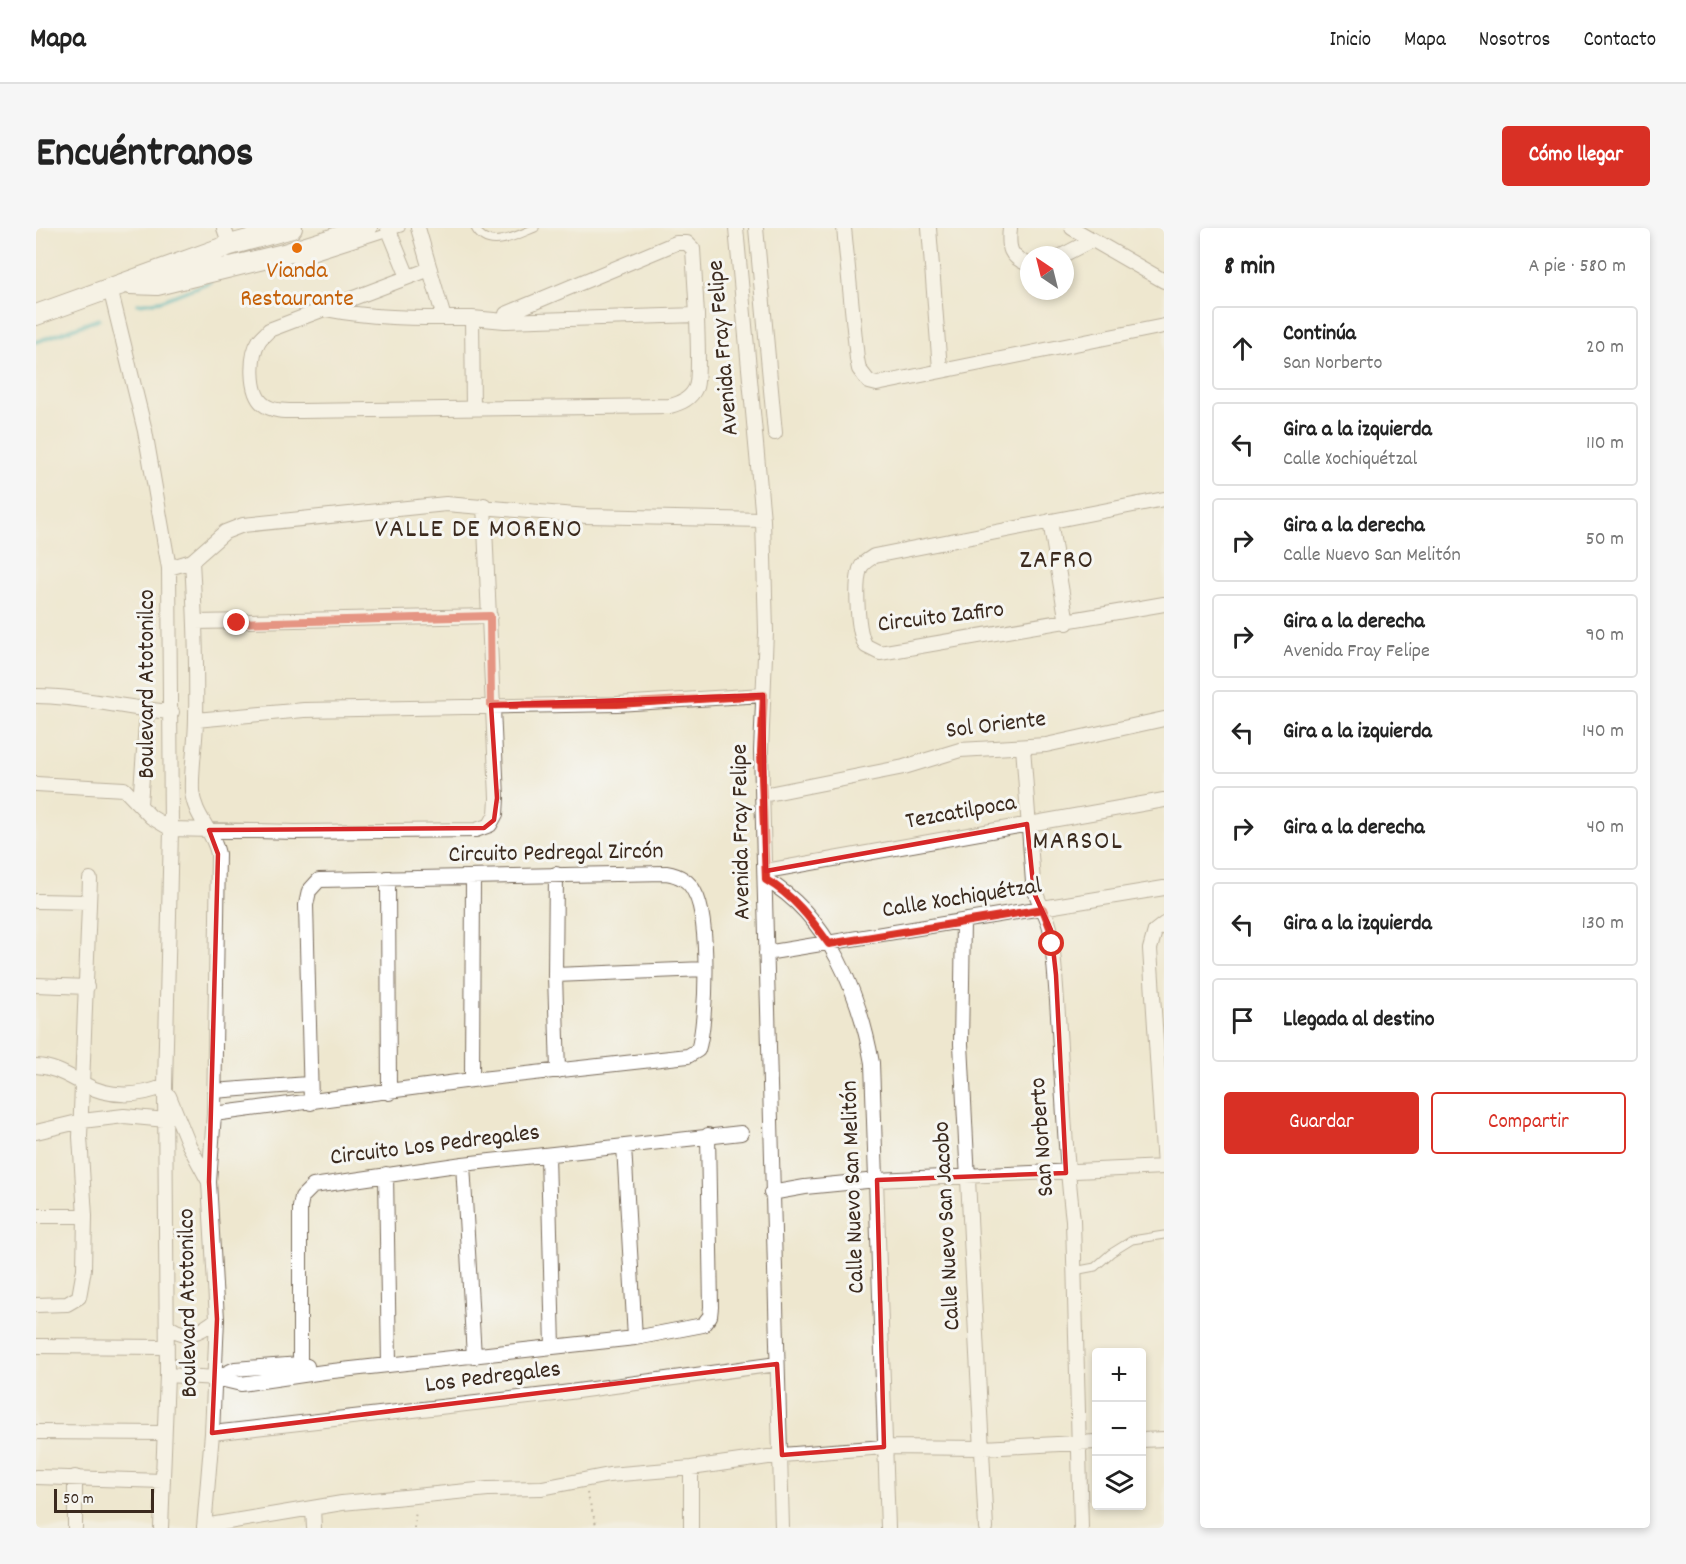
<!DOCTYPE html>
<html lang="es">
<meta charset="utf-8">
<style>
body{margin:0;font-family:Dekko,sans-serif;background:#f6f6f6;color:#222}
.controls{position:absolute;right:18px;bottom:18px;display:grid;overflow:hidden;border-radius:6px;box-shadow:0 3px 9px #0003}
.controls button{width:54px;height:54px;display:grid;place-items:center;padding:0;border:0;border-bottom:2px solid #e0e0e0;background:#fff;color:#222;font:30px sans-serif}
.compass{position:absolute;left:984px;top:18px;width:54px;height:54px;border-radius:50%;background:#fff;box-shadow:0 3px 9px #0003;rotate:325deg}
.scale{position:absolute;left:18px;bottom:15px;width:100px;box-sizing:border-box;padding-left:6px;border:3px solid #3b2a1e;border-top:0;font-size:16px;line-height:21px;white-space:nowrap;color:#3b2a1e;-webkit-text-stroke:4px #f6f6f2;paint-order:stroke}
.stop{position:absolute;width:18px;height:18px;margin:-14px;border:4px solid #d93025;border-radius:50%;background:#fff}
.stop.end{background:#d93025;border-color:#fff;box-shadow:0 2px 6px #0008}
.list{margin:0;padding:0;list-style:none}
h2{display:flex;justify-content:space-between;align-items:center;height:78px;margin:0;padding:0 24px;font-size:26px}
h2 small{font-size:20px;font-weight:400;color:#767676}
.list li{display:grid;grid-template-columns:39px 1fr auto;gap:18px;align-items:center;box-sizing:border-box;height:84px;margin:0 12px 12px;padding:0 12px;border:2px solid #e0e0e0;border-radius:6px}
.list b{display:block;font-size:22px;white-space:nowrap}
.list p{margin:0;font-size:20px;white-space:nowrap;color:#767676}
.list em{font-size:20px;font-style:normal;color:#767676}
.actions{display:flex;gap:12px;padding:18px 24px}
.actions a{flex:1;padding:14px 0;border:2px solid #d93025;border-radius:6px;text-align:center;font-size:21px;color:#d93025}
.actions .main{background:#d93025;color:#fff}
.icon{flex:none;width:33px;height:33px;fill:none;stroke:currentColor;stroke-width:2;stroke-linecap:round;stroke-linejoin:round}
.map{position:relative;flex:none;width:1128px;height:1300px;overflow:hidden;border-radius:6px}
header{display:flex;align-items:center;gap:36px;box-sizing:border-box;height:84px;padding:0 30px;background:#fff;border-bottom:2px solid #e0e0e0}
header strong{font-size:28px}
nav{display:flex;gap:33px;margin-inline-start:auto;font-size:21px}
.intro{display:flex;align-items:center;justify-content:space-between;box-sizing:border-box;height:144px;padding:0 36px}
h1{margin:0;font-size:42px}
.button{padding:15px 27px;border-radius:6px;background:#d93025;color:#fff;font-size:21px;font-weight:700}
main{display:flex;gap:36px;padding:0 36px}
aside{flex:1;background:#fff;border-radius:6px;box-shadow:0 3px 9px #0003}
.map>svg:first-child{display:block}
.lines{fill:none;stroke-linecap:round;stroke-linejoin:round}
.stream{stroke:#3aacb5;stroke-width:4}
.service-casing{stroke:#7a6c5c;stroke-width:9}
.minor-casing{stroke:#7a6c5c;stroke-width:16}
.secondary-casing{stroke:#7a6c5c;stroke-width:22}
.path{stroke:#7a6c5c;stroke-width:2;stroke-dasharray:1.5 4.5;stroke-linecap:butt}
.service{stroke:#fff;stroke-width:7}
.minor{stroke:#fff;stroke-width:14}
.secondary{stroke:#fff;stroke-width:20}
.route{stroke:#d93025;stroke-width:8}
.marked{fill:none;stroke:#d62828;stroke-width:4.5;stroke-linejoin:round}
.food-dot{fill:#e8710a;stroke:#f6f6f2;stroke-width:2}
.labels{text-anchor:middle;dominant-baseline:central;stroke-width:6;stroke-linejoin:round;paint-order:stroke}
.food-label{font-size:24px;fill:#c56008;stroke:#f6f6f2}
.street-label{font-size:24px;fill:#3b2a1e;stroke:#f6f6f2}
.quarter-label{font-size:27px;letter-spacing:1.5px;fill:#3b2a1e;stroke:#f6f6f2}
</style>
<header>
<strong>Mapa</strong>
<nav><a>Inicio</a><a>Mapa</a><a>Nosotros</a><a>Contacto</a></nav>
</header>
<div class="intro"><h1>Encuéntranos</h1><a class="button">Cómo llegar</a></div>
<main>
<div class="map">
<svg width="1128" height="1300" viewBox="0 0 1128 1300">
<rect width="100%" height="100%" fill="#f6f6f2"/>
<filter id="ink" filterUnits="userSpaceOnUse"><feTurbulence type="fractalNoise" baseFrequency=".0167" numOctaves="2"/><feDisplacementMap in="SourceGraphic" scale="12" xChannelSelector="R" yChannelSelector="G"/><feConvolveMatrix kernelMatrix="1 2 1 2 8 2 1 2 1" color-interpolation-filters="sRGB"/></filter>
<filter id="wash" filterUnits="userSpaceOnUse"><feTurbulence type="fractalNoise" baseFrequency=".008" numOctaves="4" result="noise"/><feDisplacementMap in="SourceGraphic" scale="24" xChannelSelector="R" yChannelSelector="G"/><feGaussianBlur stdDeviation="1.35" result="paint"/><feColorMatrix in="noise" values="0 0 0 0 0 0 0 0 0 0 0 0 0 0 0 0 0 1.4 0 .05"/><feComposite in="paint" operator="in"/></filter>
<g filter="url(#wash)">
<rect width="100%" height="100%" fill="#eee7cf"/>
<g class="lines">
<path class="stream" d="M102,76l22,-3 50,-19
M0,114l63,-23"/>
</g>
</g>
<g filter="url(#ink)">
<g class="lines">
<defs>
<path id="service" d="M439,0c13,24 42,7 60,0
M254,29l8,4 103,-33
M1038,1043l21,-4 16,-14 21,-13 32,-5"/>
<path id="minor" d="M188,0l6,17
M352,0l20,49
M382,0l26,90
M700,0l27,292 3,112 -5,119 21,777
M720,0l19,205
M808,0l13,131 2,10 10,13 8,2 287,-58
M893,0l11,141
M974,0c-2,19 -1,30 19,36
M1036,0l92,53
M1027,27l29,-15
M394,41l-161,61c-3,4 -8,7 -10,11 -9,14 -10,51 4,63 10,8 24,7 37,7l370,-5c11,-3 21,-7 26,-19 4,-11 1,-57 1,-72
M74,60l35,143 24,137 2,261 -6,257 2,289 -6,153
M289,81c50,10 97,9 147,9l1,91
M436,90l33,3 192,-6 -4,-66 -6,-6h-11l-170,71 -1,7
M1128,271l-290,57c-6,4 -12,7 -14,13 -5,16 -3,64 6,77l14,7 284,-49
M1014,293l17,102
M156,333c3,52 5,104 4,157 0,24 -5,49 -4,73 2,25 21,39 26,63l-4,260 -5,68
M133,340l23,-7 33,-29 18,-7 203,-21 141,12 176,4
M160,394l294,-6
M0,468c46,0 90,13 136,16
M160,492l108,-10 313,-6 146,-9
M987,519l10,135c2,19 16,32 18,51 11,95 10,191 22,287l8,308
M0,556l88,5 27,28 20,12 125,3 180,-2 14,-5 6,-11 1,-16 -13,-293
M727,567l141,-28 56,-17 86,-5 118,-26
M104,576l7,-94
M730,643l398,-71
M520,646l-1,101 3,96
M352,650l1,215
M730,652c62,35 94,115 106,183l16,465
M0,673l53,1
M927,693l-2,123 25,484
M1128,696l-9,7 -5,18 14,217
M730,725l398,-65
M519,747l150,-6
M0,757l51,2
M0,838c19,1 32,10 48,18 25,14 55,13 81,2
M436,852l1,-202
M178,863l94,-7
M133,868l20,49 20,37 8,137 -5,114 -8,95
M178,886l258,-34 216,-24 10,-6c9,-29 12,-131 -3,-157 -6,-13 -16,-18 -29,-20l-347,7 -10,11 -3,14 5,198
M0,904l46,-11 42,-5 42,4
M588,918l11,192
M512,927l5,192
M427,936l11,193
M350,946l3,191
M735,965l34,-6 72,-7 287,-13
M0,988h49
M0,1077l31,-1 12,-7 5,-28 1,-53 -5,-79 10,-258
M131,1097c18,16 34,7 50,-6
M0,1118l131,1
M131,1147l49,3 25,6 83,-12 311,-34 68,-13 7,-9 1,-9 -3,-172
M264,1147v-168l2,-10 11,-11 150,-22 278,-31
M180,1150l19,-9 65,-5 7,2
M0,1204l128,1
M176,1205l343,-39 222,-30
M1106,1212l22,-1
M655,1240v60
M0,1249l127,4
M277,1281l1,19
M168,1298l138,-23 146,-14 54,-1 67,-13 82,-7 91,-13 102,-8 99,1 113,-6
M39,1300v-51"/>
<path id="secondary" d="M94,56l27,1 127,-31 83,-26
M0,87l194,-70 62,-17"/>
</defs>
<use href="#service" class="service-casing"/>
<use href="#minor" class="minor-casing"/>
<use href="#secondary" class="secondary-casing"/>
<path class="path" d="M551,1265l10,35
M378,1300l2,-18"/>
<use href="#service" class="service"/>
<use href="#minor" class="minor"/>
<use href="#secondary" class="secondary"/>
</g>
</g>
<g class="lines" filter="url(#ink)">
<path class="route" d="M201,395l253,-7 1,89 126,-1 147,-9 -3,57 5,128c27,15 45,39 63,64l214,-35 8,21 1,14"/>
</g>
<path d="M0 0H1128V1300H0ZM727,467l3,176 261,-47 7,69 17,37 5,45 10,198 -189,7 7,267 -102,8 -5,-91 -565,69 5,-114 -8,-137 9,-328 -9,-24 275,-2 10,-8 3,-22 -6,-93z" fill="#eee7cf" fill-opacity=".55" fill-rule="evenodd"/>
<path class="marked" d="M727,467l3,176 261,-47 7,69 17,37 5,45 10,198 -189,7 7,267 -102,8 -5,-91 -565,69 5,-114 -8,-137 9,-328 -9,-24 275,-2 10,-8 3,-22 -6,-93z"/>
<circle class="food-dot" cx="261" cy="20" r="6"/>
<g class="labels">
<g class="food-label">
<text x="261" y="44">Vianda<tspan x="261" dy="28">Restaurante</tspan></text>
</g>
<g class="street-label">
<text transform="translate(688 120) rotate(-95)">Avenida Fray Felipe</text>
<text transform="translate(905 390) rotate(-7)">Circuito Zafiro</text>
<text transform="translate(112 456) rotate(-90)">Boulevard Atotonilco</text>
<text transform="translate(960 498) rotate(-7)">Sol Oriente</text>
<text transform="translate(925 585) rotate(-10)">Tezcatilpoca</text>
<text transform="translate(706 604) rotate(-91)">Avenida Fray Felipe</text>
<text transform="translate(520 626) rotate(-1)">Circuito Pedregal Zircón</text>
<text transform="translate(926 671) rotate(-9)">Calle Xochiquétzal</text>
<text transform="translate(1007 909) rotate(-94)">San Norberto</text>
<text transform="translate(399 918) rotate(-7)">Circuito Los Pedregales</text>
<text transform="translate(818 959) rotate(-92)">Calle Nuevo San Melitón</text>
<text transform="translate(912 998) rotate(-93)">Calle Nuevo San Jacobo</text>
<text transform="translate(153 1075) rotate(-91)">Boulevard Atotonilco</text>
<text transform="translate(457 1150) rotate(-7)">Los Pedregales</text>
</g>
<g class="quarter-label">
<text x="443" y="302">VALLE DE MORENO</text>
<text x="1021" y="333">ZAFRO</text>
<text x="1042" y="614">MARSOL</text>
</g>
</g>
</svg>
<div class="controls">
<button>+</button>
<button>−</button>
<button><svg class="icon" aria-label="layers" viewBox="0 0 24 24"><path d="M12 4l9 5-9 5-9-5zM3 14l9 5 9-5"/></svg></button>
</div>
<svg class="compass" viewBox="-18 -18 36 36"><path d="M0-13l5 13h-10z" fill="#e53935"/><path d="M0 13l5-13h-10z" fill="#767676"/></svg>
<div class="scale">50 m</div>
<div class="stop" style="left:1016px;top:716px"></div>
<div class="stop end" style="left:201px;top:395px"></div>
</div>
<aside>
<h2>8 min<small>A pie · 580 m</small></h2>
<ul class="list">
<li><svg class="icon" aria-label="ahead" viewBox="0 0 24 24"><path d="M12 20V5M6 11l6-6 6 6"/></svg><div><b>Continúa</b><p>San Norberto</p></div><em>20 m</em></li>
<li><svg class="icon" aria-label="left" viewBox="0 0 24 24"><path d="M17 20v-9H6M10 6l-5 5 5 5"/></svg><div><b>Gira a la izquierda</b><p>Calle Xochiquétzal</p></div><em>110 m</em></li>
<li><svg class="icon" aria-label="right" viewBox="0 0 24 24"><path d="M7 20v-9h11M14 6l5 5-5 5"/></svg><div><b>Gira a la derecha</b><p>Calle Nuevo San Melitón</p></div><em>50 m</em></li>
<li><svg class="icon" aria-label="right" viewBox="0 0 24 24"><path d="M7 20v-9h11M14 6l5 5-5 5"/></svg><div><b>Gira a la derecha</b><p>Avenida Fray Felipe</p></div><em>90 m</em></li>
<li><svg class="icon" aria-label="left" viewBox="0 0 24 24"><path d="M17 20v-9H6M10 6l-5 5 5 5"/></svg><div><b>Gira a la izquierda</b></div><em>140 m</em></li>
<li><svg class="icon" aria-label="right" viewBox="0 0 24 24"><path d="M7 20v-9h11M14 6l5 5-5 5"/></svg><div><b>Gira a la derecha</b></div><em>40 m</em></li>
<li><svg class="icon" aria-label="left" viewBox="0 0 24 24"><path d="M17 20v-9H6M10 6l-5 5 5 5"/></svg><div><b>Gira a la izquierda</b></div><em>130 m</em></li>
<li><svg class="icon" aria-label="arrive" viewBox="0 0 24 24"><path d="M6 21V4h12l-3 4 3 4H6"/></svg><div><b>Llegada al destino</b></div></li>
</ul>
<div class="actions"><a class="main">Guardar</a><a>Compartir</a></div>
</aside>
</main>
